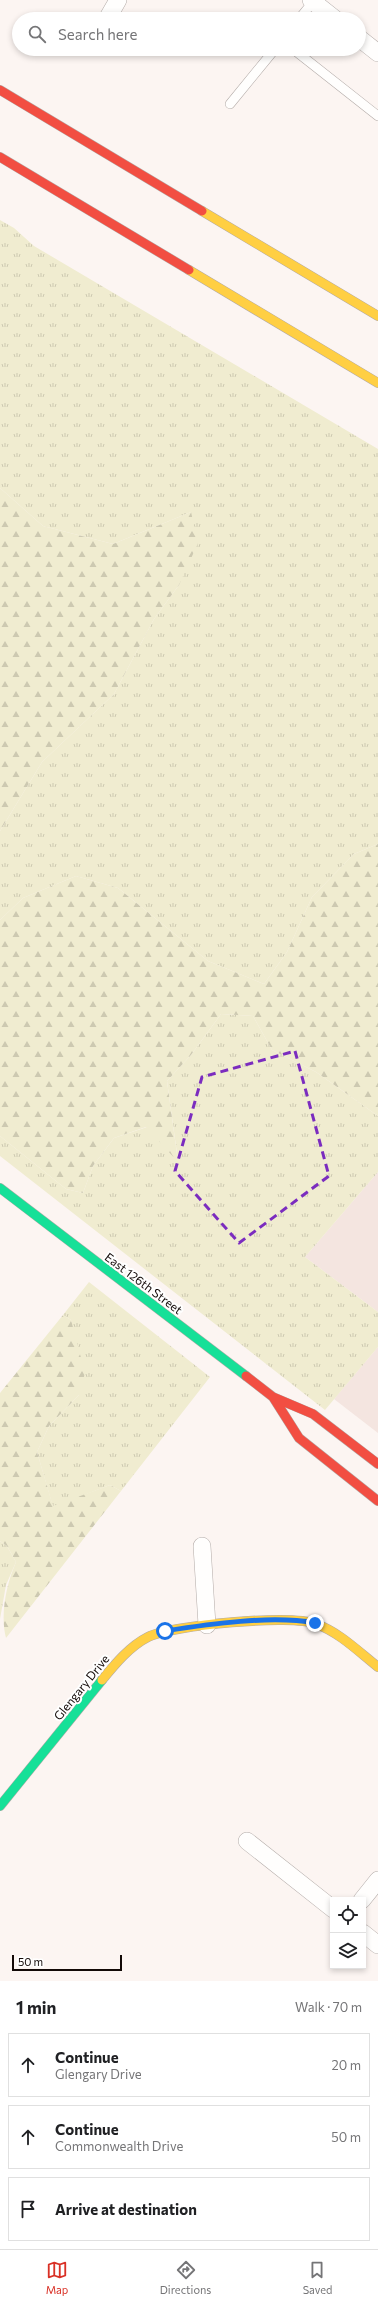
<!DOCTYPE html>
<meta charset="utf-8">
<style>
body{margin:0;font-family:Commissioner,sans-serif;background:#f6f6f6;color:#202124}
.controls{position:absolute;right:12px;bottom:12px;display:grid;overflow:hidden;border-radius:0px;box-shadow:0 2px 6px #0003}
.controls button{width:36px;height:36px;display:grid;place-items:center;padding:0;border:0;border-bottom:1px solid #e0e0e0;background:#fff;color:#202124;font:20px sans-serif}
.scale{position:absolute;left:12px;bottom:10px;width:110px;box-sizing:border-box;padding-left:4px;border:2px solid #120907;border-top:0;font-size:11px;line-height:14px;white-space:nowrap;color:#120907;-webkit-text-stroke:3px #fff;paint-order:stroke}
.stop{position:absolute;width:12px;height:12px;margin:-9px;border:3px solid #1a73e8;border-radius:50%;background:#fff}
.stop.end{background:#1a73e8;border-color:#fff;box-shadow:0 1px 4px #0008}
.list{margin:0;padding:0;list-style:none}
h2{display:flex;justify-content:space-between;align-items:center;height:52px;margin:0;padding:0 16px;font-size:17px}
h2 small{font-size:13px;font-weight:400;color:#757577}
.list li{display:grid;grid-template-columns:26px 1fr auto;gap:12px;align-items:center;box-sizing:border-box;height:64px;margin:0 8px 8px;padding:0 8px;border:1px solid #e0e0e0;border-radius:0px}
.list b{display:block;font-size:15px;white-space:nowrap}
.list p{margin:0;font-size:13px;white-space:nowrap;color:#757577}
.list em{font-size:13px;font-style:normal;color:#757577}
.icon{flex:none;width:22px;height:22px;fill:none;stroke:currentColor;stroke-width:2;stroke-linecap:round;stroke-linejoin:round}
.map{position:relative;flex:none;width:378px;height:1981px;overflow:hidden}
.search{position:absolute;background:#fff;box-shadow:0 2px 6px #0003;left:12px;right:12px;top:12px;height:44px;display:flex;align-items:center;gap:10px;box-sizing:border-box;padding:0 14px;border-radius:22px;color:#757577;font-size:15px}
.sheet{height:268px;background:#fff}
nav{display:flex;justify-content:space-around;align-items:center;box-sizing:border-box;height:56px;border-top:1px solid #e0e0e0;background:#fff;font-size:11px;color:#757577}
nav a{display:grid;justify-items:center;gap:2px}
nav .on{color:#d93025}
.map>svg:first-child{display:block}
.built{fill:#f4e5e0}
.grass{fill:url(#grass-tufts)}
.forest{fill:url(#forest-firs)}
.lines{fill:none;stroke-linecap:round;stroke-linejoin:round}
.lane-casing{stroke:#b2aaa7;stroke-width:10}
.street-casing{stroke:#b2aaa7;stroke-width:18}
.fast-casing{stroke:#b2aaa7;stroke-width:10}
.slow-casing{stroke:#b2aaa7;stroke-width:10}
.jam-casing{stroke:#b2aaa7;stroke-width:10}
.lane{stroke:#fffefd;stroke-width:9}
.street{stroke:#fffefd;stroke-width:17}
.fast{stroke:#16e098;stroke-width:9}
.slow{stroke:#ffcf43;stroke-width:9}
.jam{stroke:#f24e42;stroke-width:9}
.route{stroke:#1a73e8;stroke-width:5}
.marked{fill:none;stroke:#7b2cbf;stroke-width:3;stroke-dasharray:8 5;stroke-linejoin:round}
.labels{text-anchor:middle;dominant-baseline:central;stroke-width:4;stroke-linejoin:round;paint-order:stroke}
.street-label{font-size:12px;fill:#120907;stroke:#fff}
</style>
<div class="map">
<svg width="378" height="1981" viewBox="0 0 378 1981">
<defs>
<pattern id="grass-tufts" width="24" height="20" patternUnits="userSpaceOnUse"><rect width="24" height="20" fill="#f0ecd0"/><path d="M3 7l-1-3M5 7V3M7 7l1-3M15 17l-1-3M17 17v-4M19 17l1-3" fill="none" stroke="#cdc9b1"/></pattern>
<pattern id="forest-firs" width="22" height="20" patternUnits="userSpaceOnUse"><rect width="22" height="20" fill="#f0ecd0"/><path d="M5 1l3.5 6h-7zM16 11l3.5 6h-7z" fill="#cdc9b1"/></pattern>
</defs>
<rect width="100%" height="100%" fill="#fcf5f2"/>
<path class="built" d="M378,1172v140l-73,-55z
M378,1347v86l-44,-34z"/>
<path class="grass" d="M0,220l14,8 20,18 344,203v395l-24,10 -42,43 -25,55 -23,32 -56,-23 -90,-73 -42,-12 -53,22 -23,22v-89l42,-69 72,-68 40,-75 25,-34 12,-73 -78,32 -70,-18 -43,-38z
M221,1014l32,2 19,34 44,22 62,44v56l-73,85 73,55v35l-53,63 -325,-254v-20l66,53 17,4 10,-27 21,-28 33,-11 31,34 -11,-80 24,-26z
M89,1282l121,95 -89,114 -11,-6 -57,22 -16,-55 12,-26 30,-31 -8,-75 -8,-5z
M0,1541l7,5 9,16 -10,23 -6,34z"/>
<path class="forest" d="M0,488l43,38 70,18 78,-32 7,31 -19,42 -25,34 -40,75 -72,68 -42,69z
M378,844v272l-62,-44 -44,-22 -19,-34 -32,-2 -30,41 -24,26 11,81 -32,-35 -32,11 -21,28 -10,27 -17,-4 -66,-53v-216l23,-22 53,-22 42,12 90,73 56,23 23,-32 25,-55 42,-43z
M63,1315l8,5 14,53 -6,22 -30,31 -12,26 16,54 57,-21 11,6 -115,147c-6,-23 0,-53 10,-76l-9,-16 -7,-5v-148z"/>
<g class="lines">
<defs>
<path id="lane" d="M299,19l14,-17
M293,49l85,67
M230,104l45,-55"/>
<path id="street" d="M311,0l24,19
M107,19l11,-19
M359,38l19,15
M202,1546l5,79
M247,1841l86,68
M362,1900l16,-20
M363,1933l15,12"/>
<path id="fast" d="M0,1188l246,188
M0,1806l102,-126"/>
<path id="slow" d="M202,211l176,105
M189,270l189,113
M102,1680c13,-16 28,-34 46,-43 24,-12 144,-23 168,-13 23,8 43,28 62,43"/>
<path id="jam" d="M0,90l202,121
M0,157l189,113
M246,1376l27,21 40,17 65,50
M273,1397l26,41 79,63"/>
</defs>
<use href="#lane" class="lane-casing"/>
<use href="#street" class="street-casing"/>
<use href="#fast" class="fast-casing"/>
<use href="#slow" class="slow-casing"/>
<use href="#jam" class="jam-casing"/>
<use href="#lane" class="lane"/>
<use href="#street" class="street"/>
<use href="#fast" class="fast"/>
<use href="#slow" class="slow"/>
<use href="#jam" class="jam"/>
</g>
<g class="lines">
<path class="route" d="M165,1631c44,-7 107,-16 150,-8"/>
</g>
<path class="marked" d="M295,1051l34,125 -90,67 -64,-72 27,-94z"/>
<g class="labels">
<g class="street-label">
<text transform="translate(144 1283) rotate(37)">East 126th Street</text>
<text transform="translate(81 1687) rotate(-51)">Glengary Drive</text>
</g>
</g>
</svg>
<div class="controls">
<button><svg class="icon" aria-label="locate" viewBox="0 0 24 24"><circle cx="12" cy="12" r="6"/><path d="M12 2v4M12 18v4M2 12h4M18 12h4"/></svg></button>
<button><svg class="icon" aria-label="layers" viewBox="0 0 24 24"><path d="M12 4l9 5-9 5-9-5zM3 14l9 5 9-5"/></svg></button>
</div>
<div class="scale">50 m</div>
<div class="stop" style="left:165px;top:1631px"></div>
<div class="stop end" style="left:315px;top:1623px"></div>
<div class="search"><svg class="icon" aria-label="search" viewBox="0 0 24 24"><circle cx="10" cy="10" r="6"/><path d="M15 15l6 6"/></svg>Search here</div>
</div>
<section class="sheet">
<h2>1 min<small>Walk · 70 m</small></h2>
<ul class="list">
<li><svg class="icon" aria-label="ahead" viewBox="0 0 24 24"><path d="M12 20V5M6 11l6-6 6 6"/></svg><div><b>Continue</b><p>Glengary Drive</p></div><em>20 m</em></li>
<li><svg class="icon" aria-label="ahead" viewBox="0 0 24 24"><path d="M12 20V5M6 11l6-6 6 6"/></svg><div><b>Continue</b><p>Commonwealth Drive</p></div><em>50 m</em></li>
<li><svg class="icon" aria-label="arrive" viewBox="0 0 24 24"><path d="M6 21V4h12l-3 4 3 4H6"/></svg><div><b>Arrive at destination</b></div></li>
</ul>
</section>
<nav>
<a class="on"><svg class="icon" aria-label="map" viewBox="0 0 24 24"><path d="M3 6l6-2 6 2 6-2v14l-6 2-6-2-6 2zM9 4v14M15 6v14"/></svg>Map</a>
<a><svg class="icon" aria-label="directions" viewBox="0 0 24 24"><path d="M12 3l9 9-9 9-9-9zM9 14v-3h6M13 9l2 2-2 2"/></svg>Directions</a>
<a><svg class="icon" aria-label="saved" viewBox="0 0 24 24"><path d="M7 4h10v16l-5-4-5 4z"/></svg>Saved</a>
</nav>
